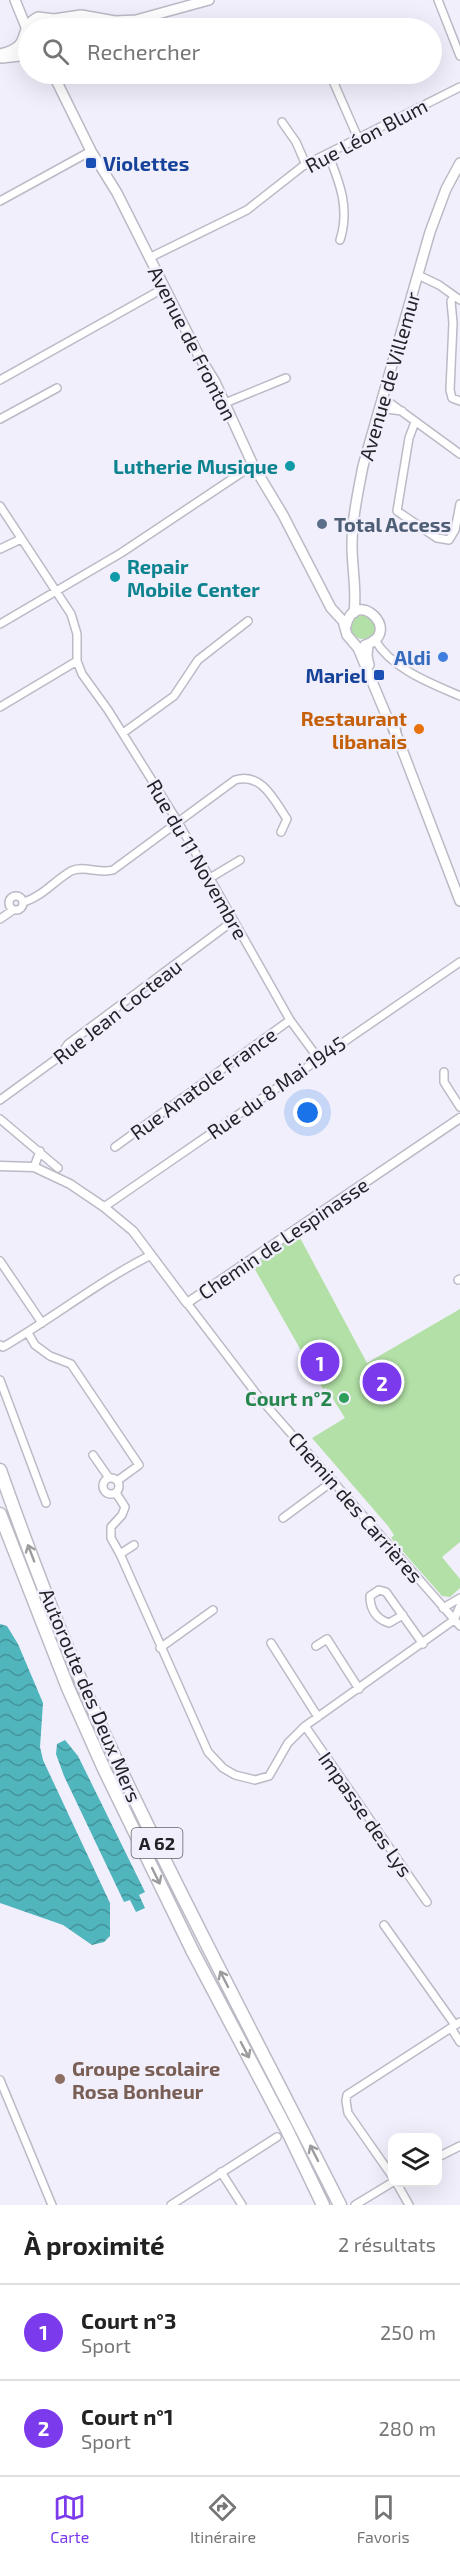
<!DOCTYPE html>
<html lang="fr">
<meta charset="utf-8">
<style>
body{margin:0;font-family:"Exo 2",sans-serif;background:#f2f2f2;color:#222}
.controls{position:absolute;right:18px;bottom:18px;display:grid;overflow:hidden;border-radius:12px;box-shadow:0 6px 24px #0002}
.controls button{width:54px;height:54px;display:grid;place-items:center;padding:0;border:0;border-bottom:2px solid #e0e0e0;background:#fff;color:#222;font:30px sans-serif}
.you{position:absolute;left:308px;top:1113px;width:21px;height:21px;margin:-15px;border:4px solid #fff;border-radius:50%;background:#1a73e8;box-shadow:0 0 0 9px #1a73e833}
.badge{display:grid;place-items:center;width:39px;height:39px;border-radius:50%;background:#7c3aed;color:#fff;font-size:20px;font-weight:700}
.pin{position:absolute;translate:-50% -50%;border:3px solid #fff;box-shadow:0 2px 6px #0006}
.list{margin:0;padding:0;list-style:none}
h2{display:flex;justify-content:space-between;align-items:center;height:78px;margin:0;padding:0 24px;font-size:26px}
h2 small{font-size:20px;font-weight:400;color:#767676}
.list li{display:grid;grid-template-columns:39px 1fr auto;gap:18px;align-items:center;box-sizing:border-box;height:96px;padding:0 24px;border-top:2px solid #e0e0e0}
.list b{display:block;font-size:22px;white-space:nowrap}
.list p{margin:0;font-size:20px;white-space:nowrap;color:#767676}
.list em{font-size:20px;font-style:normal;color:#767676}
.icon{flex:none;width:33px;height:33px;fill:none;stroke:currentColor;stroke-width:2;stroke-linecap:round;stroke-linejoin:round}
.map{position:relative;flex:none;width:460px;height:2205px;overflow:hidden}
.search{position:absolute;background:#fff;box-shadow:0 6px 24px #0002;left:18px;right:18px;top:18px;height:66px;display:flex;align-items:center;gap:15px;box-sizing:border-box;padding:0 21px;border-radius:33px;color:#767676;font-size:22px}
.sheet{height:270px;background:#fff}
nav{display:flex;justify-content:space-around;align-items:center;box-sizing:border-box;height:84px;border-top:2px solid #e0e0e0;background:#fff;font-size:16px;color:#767676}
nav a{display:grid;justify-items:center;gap:3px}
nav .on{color:#7c3aed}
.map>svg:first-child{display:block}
.green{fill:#b2e0a6}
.water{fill:url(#water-waves)}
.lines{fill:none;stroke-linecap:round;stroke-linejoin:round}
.minor-casing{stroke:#bbbac5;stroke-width:10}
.tertiary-casing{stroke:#bbbac5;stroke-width:11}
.secondary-casing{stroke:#bbbac5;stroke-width:12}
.primary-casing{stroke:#bbbac5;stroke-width:14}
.motorway-casing{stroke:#bbbac5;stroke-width:15}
.minor{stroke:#fff;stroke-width:7}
.tertiary{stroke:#fff;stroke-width:8}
.secondary{stroke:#fff;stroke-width:9}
.primary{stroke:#fff;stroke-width:10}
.motorway{stroke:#fff;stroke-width:12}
.oneway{stroke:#9c9c9e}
.transit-dot{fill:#1a4fb4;stroke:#f1effc;stroke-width:2}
.culture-dot{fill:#0f9aa8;stroke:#f1effc;stroke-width:2}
.service-dot{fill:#5c6f8a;stroke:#f1effc;stroke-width:2}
.shop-dot{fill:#3f7fe0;stroke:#f1effc;stroke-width:2}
.food-dot{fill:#e8710a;stroke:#f1effc;stroke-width:2}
.leisure-dot{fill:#2e9e5b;stroke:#f1effc;stroke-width:2}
.education-dot{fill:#8d6e63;stroke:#f1effc;stroke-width:2}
.labels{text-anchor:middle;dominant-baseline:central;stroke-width:5;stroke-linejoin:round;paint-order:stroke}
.shield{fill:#f1effc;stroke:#616067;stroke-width:1.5}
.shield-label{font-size:18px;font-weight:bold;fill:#232327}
.street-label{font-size:20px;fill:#232327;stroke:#f1effc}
.transit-label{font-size:20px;font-weight:bold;fill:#164399;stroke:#f1effc;text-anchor:start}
.culture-label{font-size:20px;font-weight:bold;fill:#0d838f;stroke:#f1effc;text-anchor:end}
.service-label{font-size:20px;font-weight:bold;fill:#4e5e75;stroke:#f1effc;text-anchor:start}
.shop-label{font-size:20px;font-weight:bold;fill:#366cbe;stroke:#f1effc;text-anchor:end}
.food-label{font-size:20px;font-weight:bold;fill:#c56008;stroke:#f1effc;text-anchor:end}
.leisure-label{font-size:20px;font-weight:bold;fill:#27864d;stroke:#f1effc;text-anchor:end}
.education-label{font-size:20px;font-weight:bold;fill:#785e54;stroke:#f1effc;text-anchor:start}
</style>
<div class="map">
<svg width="460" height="2205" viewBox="0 0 460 2205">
<defs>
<pattern id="water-waves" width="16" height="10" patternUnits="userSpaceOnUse" patternTransform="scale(1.5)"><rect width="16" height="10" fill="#51b5be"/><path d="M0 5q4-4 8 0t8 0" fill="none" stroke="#43939a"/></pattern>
</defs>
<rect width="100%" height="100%" fill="#f1effc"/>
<path class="green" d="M351 627a12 12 0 1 1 24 0a12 12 0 1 1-24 0Z
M298,1234l69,129 93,-54v233l-18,15 18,22v9l-10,9 -8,-1 -51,-58 3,-3 -6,-9 -76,-88 33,-20 -19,-30 -3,1 -70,-123z"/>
<path class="water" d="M0,1624l7,2 11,18 25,59 -3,44 3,13 67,143v33l-6,6 -12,3 -29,-20 -63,-22z
M65,1740l13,16 67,136 -6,3 6,13 -9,4 -6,-12 -6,2 -60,-126 -8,-22 1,-10z"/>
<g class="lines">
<defs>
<path id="minor" d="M438,0l22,56
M330,74l28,64
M282,122l14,20 10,23
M328,154c12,29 22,55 12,86
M0,201l91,-50
M149,258l98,-48 56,-44 157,-79
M418,275l21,10 21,15
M454,296l-3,5 2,22 -3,67 2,8 8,3
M0,380l164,-92
M382,397l78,57
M225,403l61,-25
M379,408l23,3
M0,419l57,-31
M415,422l-6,16 -12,73 40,27 12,2 6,-10 5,-26
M0,506l71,108 6,20v27l5,13 26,36 70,112 112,198 28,38
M0,549l21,-10
M0,624l121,-71 132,-88
M375,640c17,29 55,43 85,56
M0,707l77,-46
M123,733l51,-37 24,-36 50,-39
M210,878l30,-18
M9 903a7 7 0 1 1 14 0a7 7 0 1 1-14 0Z
M24,902c19,-6 30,-21 47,-31 13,-6 28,3 42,-1l122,-90c27,-8 39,20 52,39l-6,13
M0,919l13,-9
M444,1072v10l16,25
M0,1100l59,-43 9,-13 165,-123
M0,1119l58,49
M115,1147l175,-127
M34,1167l6,-16
M104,1207l356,-245
M0,1261l42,62
M458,1280l2,-1
M187,1303l71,93 202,230
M28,1333l7,12 15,11 21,8 68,101 -22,16
M0,1345l3,2c50,-29 96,-66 148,-92
M0,1380l46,123
M93,1455l16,23
M103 1486a8 8 0 1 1 16 0a8 8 0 1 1-16 0Z
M116,1493l9,14 -3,8 -11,12v11l9,16
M283,1518l50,-37
M134,1545l-14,9 88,198 15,16 12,7 20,5 14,-4 19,-33 17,-17 149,-106 6,-14
M443,1608l17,-10
M403,1615l-14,8c-13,-4 -19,-14 -19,-27l9,-6 7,2 37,52
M271,1643l47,74
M316,1646l11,-7 32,50
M160,1648l53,-38
M305,1726l122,176
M384,1925l71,100
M451,2028l9,14
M0,2080l52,125
M438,2157l22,-11
M221,2172l21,33
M392,2176l-44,-63 -2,-12 1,-6 113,-73
M396,2182l13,23
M171,2205l106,-68
M355,2205l38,-23"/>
<path id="tertiary" d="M0,1166l34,1 36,17 34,23 29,24 54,72 273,-185"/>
<path id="secondary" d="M15,0l11,27
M67,28l10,-6 14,-3
M0,54c35,-8 15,-25 38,-37l16,2 27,-4 34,6 21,-1 73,-20
M2,58l26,-3
M53,74l38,77 26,42 82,163 16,26 38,83 30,50 48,93 12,13 4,14 11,13 31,74 5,6
M354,613c3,-22 -2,-45 -2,-67 0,-27 6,-54 11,-80l67,-234 16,-43 14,-26
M346,626c9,-41 59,7 19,19
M368,644l-1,12 2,9
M395,731l65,170"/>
<path id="primary" d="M394,728l1,3"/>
<path id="motorway" d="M0,1470c35,99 73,198 118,294 70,149 148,294 222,441
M0,1514l68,174 36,81 88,181 95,180 36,75"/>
</defs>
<use href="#minor" class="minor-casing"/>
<use href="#tertiary" class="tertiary-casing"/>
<use href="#secondary" class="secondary-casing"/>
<use href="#primary" class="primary-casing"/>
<use href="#motorway" class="motorway-casing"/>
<use href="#minor" class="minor"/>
<use href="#tertiary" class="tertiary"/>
<use href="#secondary" class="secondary"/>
<use href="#primary" class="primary"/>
<use href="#motorway" class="motorway"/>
</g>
<defs><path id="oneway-shaft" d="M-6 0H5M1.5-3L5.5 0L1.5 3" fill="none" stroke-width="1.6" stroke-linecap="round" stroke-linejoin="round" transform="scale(1.5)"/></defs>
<g class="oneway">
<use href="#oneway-shaft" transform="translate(31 1553) rotate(-111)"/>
<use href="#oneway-shaft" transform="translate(156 1876) rotate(64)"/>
<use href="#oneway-shaft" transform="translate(224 1979) rotate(-117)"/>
<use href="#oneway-shaft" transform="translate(245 2050) rotate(62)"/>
<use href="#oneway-shaft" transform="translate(314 2153) rotate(-117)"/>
</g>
<g class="transit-dot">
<rect x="85" y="157" width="12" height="12" rx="3"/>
<rect x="373" y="669" width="12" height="12" rx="3"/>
</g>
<g class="culture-dot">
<circle cx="290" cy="466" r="6"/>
<circle cx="115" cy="577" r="6"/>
</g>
<circle class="service-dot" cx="322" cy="524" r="6"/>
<circle class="shop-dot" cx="443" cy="657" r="6"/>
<circle class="food-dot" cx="419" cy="729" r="6"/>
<circle class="leisure-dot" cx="344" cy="1398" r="6"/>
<circle class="education-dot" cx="60" cy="2079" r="6"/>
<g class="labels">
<rect class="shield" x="131.5" y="1828" width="51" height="30" rx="4.5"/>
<g class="shield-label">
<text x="157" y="1843">A 62</text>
</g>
<g class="street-label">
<text transform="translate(366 135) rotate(-28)">Rue Léon Blum</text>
<text transform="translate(193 343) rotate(63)">Avenue de Fronton</text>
<text transform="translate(389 376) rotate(-74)">Avenue de Villemur</text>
<text transform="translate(198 859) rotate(60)">Rue du 11 Novembre</text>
<text transform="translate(117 1011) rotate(-38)">Rue Jean Cocteau</text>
<text transform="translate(203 1083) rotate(-36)">Rue Anatole France</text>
<text transform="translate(276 1087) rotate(-35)">Rue du 8 Mai 1945</text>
<text transform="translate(283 1238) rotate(-34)">Chemin de Lespinasse</text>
<text transform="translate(356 1507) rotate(49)">Chemin des Carrières</text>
<text transform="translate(91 1695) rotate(67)">Autoroute des Deux Mers</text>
<text transform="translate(366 1814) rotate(55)">Impasse des Lys</text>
</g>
<g class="transit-label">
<text x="103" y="163">Violettes</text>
<text x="367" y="675" text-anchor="end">Mariel</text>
</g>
<g class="culture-label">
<text x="278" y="466">Lutherie Musique</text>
<text x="127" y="566" text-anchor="start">Repair<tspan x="127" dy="23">Mobile Center</tspan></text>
</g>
<g class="service-label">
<text x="334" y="524">Total Access</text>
</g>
<g class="shop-label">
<text x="431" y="657">Aldi</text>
</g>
<g class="food-label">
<text x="407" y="718">Restaurant<tspan x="407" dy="23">libanais</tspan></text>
</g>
<g class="leisure-label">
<text x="332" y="1398">Court n°2</text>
</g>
<g class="education-label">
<text x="72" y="2068">Groupe scolaire<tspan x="72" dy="23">Rosa Bonheur</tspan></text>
</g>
</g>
</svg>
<div class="controls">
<button><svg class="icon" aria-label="layers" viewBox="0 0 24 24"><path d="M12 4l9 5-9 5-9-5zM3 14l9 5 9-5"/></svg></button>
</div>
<div class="you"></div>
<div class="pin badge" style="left:320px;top:1362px">1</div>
<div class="pin badge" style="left:382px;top:1382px">2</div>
<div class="search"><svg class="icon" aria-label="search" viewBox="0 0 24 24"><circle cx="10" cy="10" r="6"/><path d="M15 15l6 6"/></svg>Rechercher</div>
</div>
<section class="sheet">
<h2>À proximité<small>2 résultats</small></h2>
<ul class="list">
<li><span class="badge">1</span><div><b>Court n°3</b><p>Sport</p></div><em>250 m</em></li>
<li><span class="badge">2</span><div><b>Court n°1</b><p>Sport</p></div><em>280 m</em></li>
</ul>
</section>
<nav>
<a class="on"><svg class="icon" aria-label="map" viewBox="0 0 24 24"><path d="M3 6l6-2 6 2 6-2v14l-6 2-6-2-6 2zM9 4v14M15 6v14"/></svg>Carte</a>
<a><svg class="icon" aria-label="directions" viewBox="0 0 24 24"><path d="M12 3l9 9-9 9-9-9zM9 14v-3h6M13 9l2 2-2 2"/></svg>Itinéraire</a>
<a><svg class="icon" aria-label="saved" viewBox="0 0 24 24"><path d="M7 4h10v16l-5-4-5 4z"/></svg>Favoris</a>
</nav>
